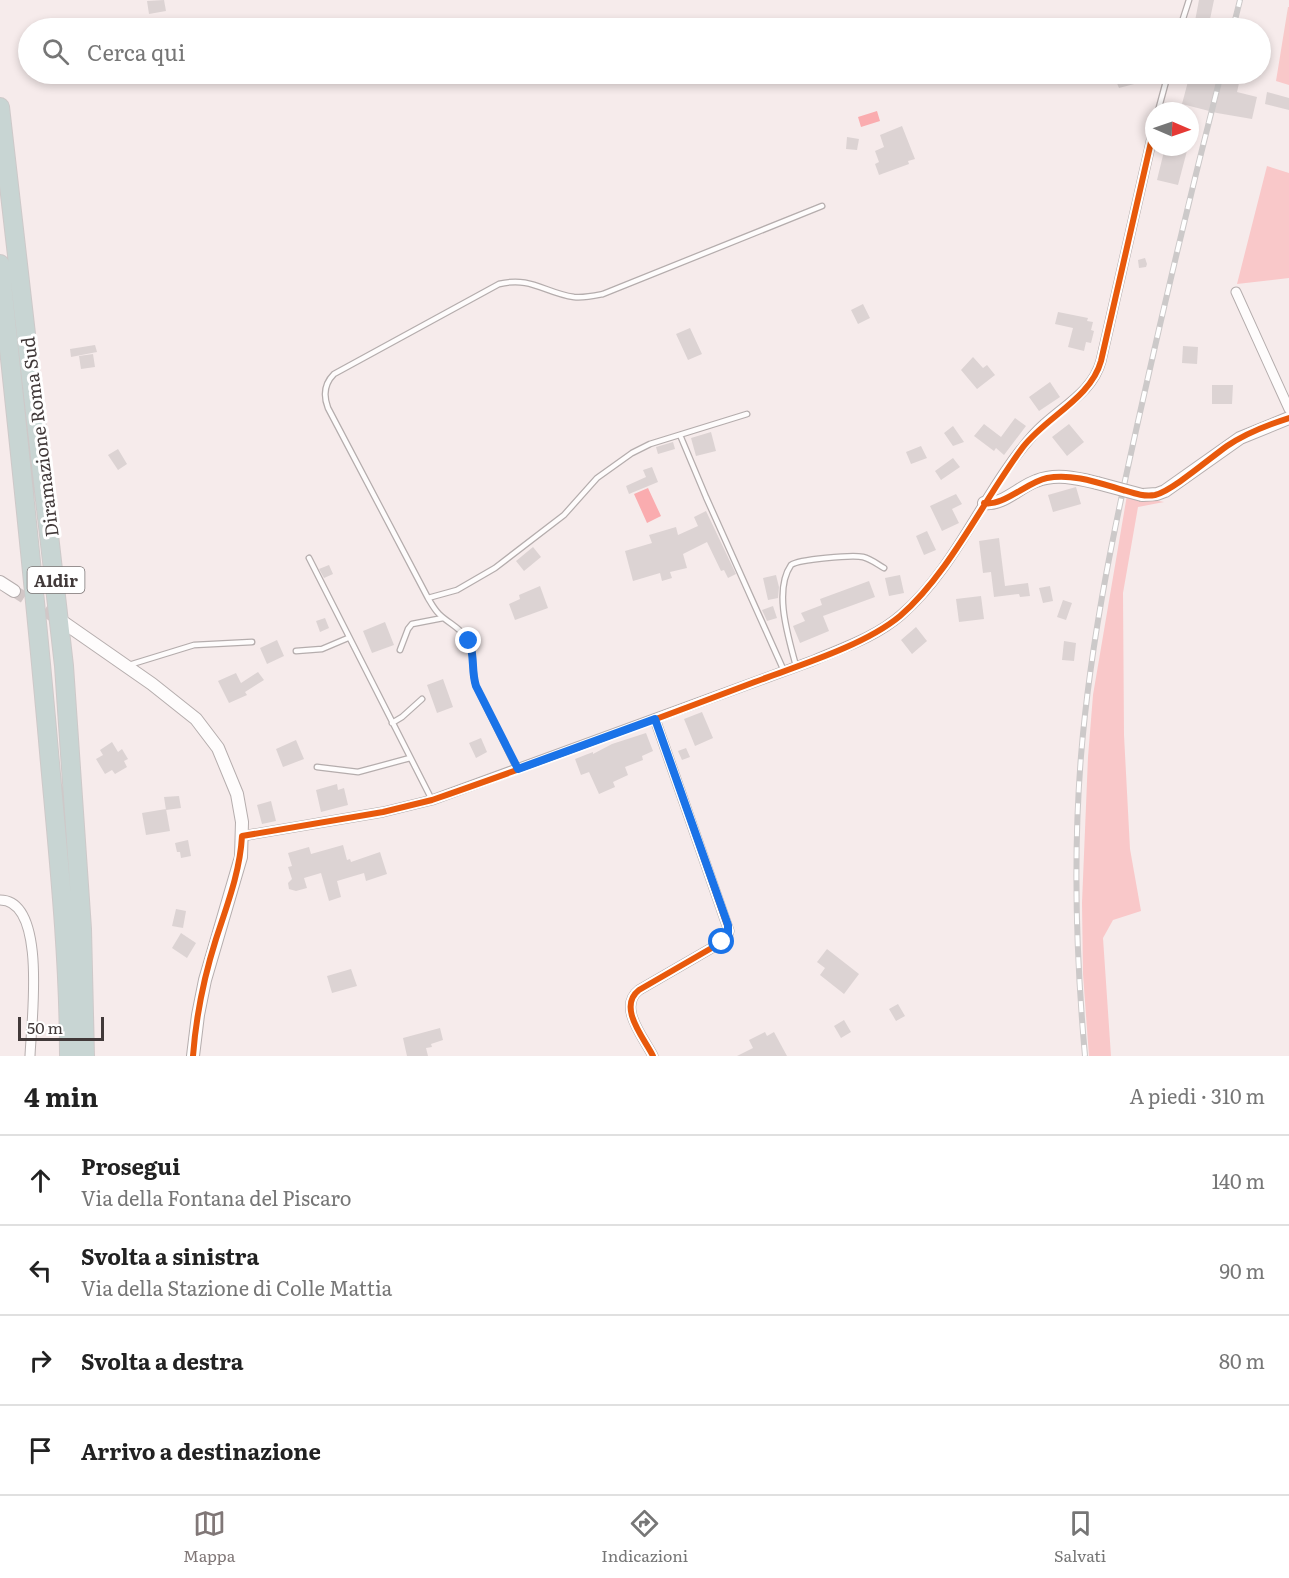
<!DOCTYPE html>
<html lang="it">
<meta charset="utf-8">
<style>
body{margin:0;font-family:Literata,serif;background:#f6f6f6;color:#222}
.compass{position:absolute;left:1145px;top:102px;width:54px;height:54px;border-radius:50%;background:#fff;box-shadow:0 3px 9px #0003;rotate:92deg}
.scale{position:absolute;left:18px;bottom:15px;width:86px;box-sizing:border-box;padding-left:6px;border:3px solid #413939;border-top:0;font-size:16px;line-height:21px;white-space:nowrap;color:#413939;-webkit-text-stroke:4px #fff;paint-order:stroke}
.stop{position:absolute;width:18px;height:18px;margin:-14px;border:4px solid #1a73e8;border-radius:50%;background:#fff}
.stop.end{background:#1a73e8;border-color:#fff;box-shadow:0 2px 6px #0008}
.list{margin:0;padding:0;list-style:none}
h2{display:flex;justify-content:space-between;align-items:center;height:78px;margin:0;padding:0 24px;font-size:26px}
h2 small{font-size:20px;font-weight:400;color:#767676}
.list li{display:grid;grid-template-columns:39px 1fr auto;gap:18px;align-items:center;box-sizing:border-box;height:90px;padding:0 24px;border-top:2px solid #e0e0e0}
.list b{display:block;font-size:22px;white-space:nowrap}
.list p{margin:0;font-size:20px;white-space:nowrap;color:#767676}
.list em{font-size:20px;font-style:normal;color:#767676}
.icon{flex:none;width:33px;height:33px;fill:none;stroke:currentColor;stroke-width:2;stroke-linecap:round;stroke-linejoin:round}
.map{position:relative;flex:none;width:1289px;height:1056px;overflow:hidden}
.search{position:absolute;background:#fff;box-shadow:0 3px 9px #0003;left:18px;right:18px;top:18px;height:66px;display:flex;align-items:center;gap:15px;box-sizing:border-box;padding:0 21px;border-radius:33px;color:#767676;font-size:22px}
.sheet{height:438px;background:#fff}
nav{display:flex;justify-content:space-around;align-items:center;box-sizing:border-box;height:84px;border-top:2px solid #e0e0e0;background:#fff;font-size:16px;color:#767676}
nav a{display:grid;justify-items:center;gap:3px}
nav .on{color:#807777}
.map>svg:first-child{display:block}
.green{fill:#f9c8c9}
.water{fill:#faacaf}
.building{fill:#dcd3d3}
.lines{fill:none;stroke-linecap:round;stroke-linejoin:round}
.tertiary-tunnel{stroke:#d2c7c7;stroke-width:12;stroke-dasharray:12 6;stroke-linecap:butt}
.service-casing{stroke:#b5adad;stroke-width:7}
.minor-casing{stroke:#b5adad;stroke-width:11}
.tertiary-casing{stroke:#b5adad;stroke-width:14}
.motorway-casing{stroke:#cec9c9;stroke-width:20}
.service{stroke:#fefcfc;stroke-width:4.5}
.minor{stroke:#fefcfc;stroke-width:9}
.tertiary{stroke:#fefcfc;stroke-width:12}
.motorway{stroke:#c8d5d3;stroke-width:18}
.rail-casing{stroke:#ccc9c9;stroke-width:6}
.rail{stroke:#fff;stroke-width:4;stroke-dasharray:11;stroke-linecap:butt}
.tertiary-bridge-casing{stroke:#b5adad;stroke-width:14;stroke-linecap:butt}
.tertiary-bridge{stroke:#fefcfc;stroke-width:12}
.cycleway-casing{stroke:#fff;stroke-width:10}
.cycleway{stroke:#e8590c;stroke-width:6}
.route{stroke:#1a73e8;stroke-width:8}
.labels{text-anchor:middle;dominant-baseline:central;stroke-width:6;stroke-linejoin:round;paint-order:stroke}
.shield{fill:#fff;stroke:#7a7474;stroke-width:1.5}
.shield-label{font-size:16px;font-weight:bold;fill:#413939}
.street-label{font-size:18px;fill:#413939;stroke:#fff}
</style>
<div class="map">
<svg width="1289" height="1056" viewBox="0 0 1289 1056">
<rect width="100%" height="100%" fill="#f6ebeb"/>
<path class="green" d="M1288,7h1v78l-13,-4z
M1267,166l22,7v105l-52,6z
M1127,495l37,7 -26,5 -15,86 1,142 6,114 11,62 -28,9 -10,18 8,118h-22l-6,-82 -1,-71 6,-146 5,-62z"/>
<path class="water" d="M877,111l3,10 -19,6 -3,-10z
M648,488l13,28 -14,7 -13,-29z"/>
<path class="building" d="M164,0l2,11 -17,3 -2,-13z
M1199,0h15l-5,24 -14,-3z
M1113,74h21l4,9 -19,5z
M1190,74h51l-4,18 20,5 -5,22 -35,-6 -35,-9z
M1267,92l22,6v12l-24,-6z
M902,126l13,33 -7,2 1,3 -30,11 -4,-11 4,-2 -4,-11 9,-4 -4,-12z
M847,137l12,2 -2,11 -11,-1z
M1165,147h23l-10,38 -21,-5z
M1145,258l2,6 -1,3 -7,1 -1,-8z
M863,304l7,14 -12,6 -7,-14z
M1058,312l30,6 -1,3 6,1 -2,8 3,1 -3,12 -5,-1 -2,9 -16,-4 5,-19 -18,-4z
M690,328l12,26 -14,6 -12,-26z
M95,345l2,7 -26,5 -1,-8z
M1183,346l15,1 -1,17 -15,-1z
M93,354l2,13 -14,2 -2,-13z
M973,357l10,11 4,-3 8,10 -18,14 -16,-19z
M1050,382l10,15 -21,14 -10,-14z
M1212,385h21l-1,19h-20z
M1015,418l11,8 -22,29 -8,-7 -2,3 -20,-15 10,-12 17,13z
M1069,424l15,18 -17,14 -15,-19z
M953,426l11,16 -11,4 -9,-13z
M711,432l5,19 -20,5 -5,-18z
M673,442l2,7 -17,5 -2,-7z
M921,446l6,12 -16,6 -5,-12z
M118,449l9,15 -9,6 -10,-15z
M953,458l7,9 -19,13 -6,-9z
M652,467l6,15 -29,12 -3,-8 20,-9 -3,-7z
M1076,487l5,17 -28,8 -5,-17z
M956,494l6,10 -10,5 7,14 -17,8 -12,-25z
M706,511l30,63 -8,4 -4,-8 -3,1 -14,-29 -24,12 4,14 -17,4 2,6 -10,3 -2,-8 -27,8 -8,-30 27,-8 -3,-8 27,-8 2,8 20,-9 -4,-9z
M927,531l9,19 -12,5 -8,-19z
M999,538l6,48 23,-3 2,13 -10,1 -1,-3 -25,3 -3,-25 -8,1 -4,-32z
M533,547l8,10 -17,14 -8,-10z
M329,565l4,9 -9,4 -5,-9z
M776,575l3,12 -1,11 -10,2 -5,-22z
M900,575l4,18 -15,3 -4,-18z
M869,581l6,16 -52,19 6,15 -29,12 -7,-17 12,-5 -4,-8 21,-8 -2,-6z
M540,586l8,22 -33,12 -6,-16 11,-5 -1,-4z
M1050,586l3,15 -10,2 -4,-15z
M981,596l3,23 -25,3 -3,-23z
M1063,600l9,3 -6,17 -9,-3z
M773,606l4,12 -10,3 -5,-11z
M325,618l4,10 -9,4 -4,-11z
M385,622l9,23 -22,8 -9,-22z
M916,627l11,14 -15,13 -11,-14z
M277,640l7,16 -17,8 -7,-16z
M1064,641l12,2 -2,18 -12,-1z
M258,672l6,8 -19,12 2,3 -18,8 -11,-22 18,-8 5,10z
M443,679l10,28 -16,6 -10,-28z
M702,712l11,26 -18,8 -11,-27z
M646,733l7,18 -11,5 1,4 -18,7 3,8 -15,7 2,5 -16,7 -10,-22 -8,3 -6,-16 18,-7v2l19,-10z
M481,738l6,14 -11,6 -7,-15z
M296,740l8,19 -21,8 -7,-18z
M112,742l6,10 4,-3 6,10 -4,2 3,6 -12,7 -3,-4 -7,4 -9,-15 7,-4 -3,-5z
M686,748l4,9 -8,3 -4,-9z
M337,784l1,6 6,-2 4,17 -27,7 -5,-22z
M179,796l2,12 -15,2 -2,-13z
M271,801l5,20 -14,3 -5,-19z
M166,809l4,22 -24,4 -4,-22z
M188,840l3,16 -10,2 -1,-6h-3l-2,-9z
M343,845l4,15 3,-1 1,3 29,-10 7,22 -21,7 -2,-8 -27,8 4,16 -12,4 -8,-28 -17,5 3,10 -11,3 -7,-2 -1,-6 4,-4 -4,-12 4,-1 -4,-13 21,-6 2,7z
M176,909l10,2 -3,17 -11,-2z
M181,933l15,10 -9,15 -15,-10z
M827,949l32,25 -15,20 -24,-19 5,-7 -8,-6z
M351,969l6,17 -25,7 -5,-17z
M898,1004l7,12 -9,5 -7,-12z
M844,1020l7,12 -10,6 -7,-12z
M440,1028l3,12 -12,4 1,3 -6,1 2,8h-21l-4,-18z
M765,1032l2,4 7,-4 13,24h-50l16,-8 -4,-8z"/>
<g class="lines">
<path class="tertiary-tunnel" d="M14,591l47,30"/>
<defs>
<path id="service" d="M1180,28l9,-28
M1158,111l10,-37
M680,435l26,62 78,174
M309,558l123,242
M428,598l-100,-190c-5,-13 -4,-24 6,-34l165,-90c32,-8 46,9 75,13 10,1 19,-1 29,-3l219,-88
M400,650l8,-21 4,-5 31,-6
M296,651l26,-2 26,-11
M129,665l65,-20 58,-3
M796,666c-7,-27 -23,-75 -5,-101 8,-6 61,-10 72,-8 8,2 14,7 21,11
M392,723l10,-6 20,-18
M317,767l41,5 52,-14
M517,769l-41,-83c-5,-15 0,-33 -9,-47 -6,-11 -19,-16 -28,-25 -5,-5 -8,-11 -11,-16l29,-8 38,-22 69,-53 33,-37 35,-25 18,-9 97,-30"/>
<path id="minor" d="M1236,292l53,117
M242,836l141,-24 49,-12 380,-139c30,-13 64,-24 89,-46 57,-49 83,-126 133,-181 22,-25 58,-39 67,-73l53,-232
M0,900c48,0 31,125 30,156
M653,1056c-9,-18 -36,-49 -14,-66l83,-48 5,-5 2,-6 -74,-212"/>
<path id="tertiary" d="M1142,495l15,-1 8,-3 75,-53 49,-20
M984,503c18,3 35,-16 52,-22 20,-8 40,-3 61,2
M0,582l14,9
M63,622l89,62 44,35 22,29 19,46 5,28 -1,35 -36,123 -7,35 -5,41"/>
<path id="motorway" d="M0,107l64,559 18,263 3,127
M0,264c17,162 35,325 49,488 9,101 20,202 20,304"/>
</defs>
<use href="#service" class="service-casing"/>
<use href="#minor" class="minor-casing"/>
<use href="#tertiary" class="tertiary-casing"/>
<use href="#motorway" class="motorway-casing"/>
<use href="#service" class="service"/>
<use href="#minor" class="minor"/>
<use href="#tertiary" class="tertiary"/>
<use href="#motorway" class="motorway"/>
<defs>
<path id="rail" d="M1233,28l7,-28
M1085,1056c-9,-100 -12,-200 -4,-300 10,-122 36,-242 63,-361 24,-107 50,-215 77,-321"/>
</defs>
<use href="#rail" class="rail-casing"/>
<use href="#rail" class="rail"/>
<defs>
<path id="tertiary-bridge" d="M1097,483l45,12"/>
</defs>
<use href="#tertiary-bridge" class="tertiary-bridge-casing"/>
<use href="#tertiary-bridge" class="tertiary-bridge"/>
<defs>
<path id="cycleway" d="M984,503c19,4 43,-21 63,-25 25,-5 52,5 76,12 10,3 21,7 32,5 17,-4 55,-37 72,-49 19,-13 40,-21 62,-28
M193,1056c3,-40 11,-79 23,-117 11,-34 24,-67 26,-103l141,-24 49,-12c107,-37 214,-77 320,-117 45,-17 112,-37 148,-67 49,-42 84,-117 123,-169 23,-30 68,-49 78,-86l53,-232
M653,1056c-9,-18 -36,-49 -14,-66l83,-48 5,-5 2,-6 -74,-212"/>
</defs>
<use href="#cycleway" class="cycleway-casing"/>
<use href="#cycleway" class="cycleway"/>
</g>
<g class="lines">
<path class="route" d="M469,641c6,14 2,30 7,45l42,83 137,-50 73,206v10l-6,7"/>
</g>
<g class="labels">
<rect class="shield" x="27.5" y="567" width="57" height="26" rx="4.5"/>
<g class="shield-label">
<text x="56" y="580">A1dir</text>
</g>
<g class="street-label">
<text transform="translate(39 437) rotate(-97)">Diramazione Roma Sud</text>
</g>
</g>
</svg>
<svg class="compass" viewBox="-18 -18 36 36"><path d="M0-13l5 13h-10z" fill="#e53935"/><path d="M0 13l5-13h-10z" fill="#767676"/></svg>
<div class="scale">50 m</div>
<div class="stop" style="left:722px;top:942px"></div>
<div class="stop end" style="left:469px;top:641px"></div>
<div class="search"><svg class="icon" aria-label="search" viewBox="0 0 24 24"><circle cx="10" cy="10" r="6"/><path d="M15 15l6 6"/></svg>Cerca qui</div>
</div>
<section class="sheet">
<h2>4 min<small>A piedi · 310 m</small></h2>
<ul class="list">
<li><svg class="icon" aria-label="ahead" viewBox="0 0 24 24"><path d="M12 20V5M6 11l6-6 6 6"/></svg><div><b>Prosegui</b><p>Via della Fontana del Piscaro</p></div><em>140 m</em></li>
<li><svg class="icon" aria-label="left" viewBox="0 0 24 24"><path d="M17 20v-9H6M10 6l-5 5 5 5"/></svg><div><b>Svolta a sinistra</b><p>Via della Stazione di Colle Mattia</p></div><em>90 m</em></li>
<li><svg class="icon" aria-label="right" viewBox="0 0 24 24"><path d="M7 20v-9h11M14 6l5 5-5 5"/></svg><div><b>Svolta a destra</b></div><em>80 m</em></li>
<li><svg class="icon" aria-label="arrive" viewBox="0 0 24 24"><path d="M6 21V4h12l-3 4 3 4H6"/></svg><div><b>Arrivo a destinazione</b></div></li>
</ul>
</section>
<nav>
<a class="on"><svg class="icon" aria-label="map" viewBox="0 0 24 24"><path d="M3 6l6-2 6 2 6-2v14l-6 2-6-2-6 2zM9 4v14M15 6v14"/></svg>Mappa</a>
<a><svg class="icon" aria-label="directions" viewBox="0 0 24 24"><path d="M12 3l9 9-9 9-9-9zM9 14v-3h6M13 9l2 2-2 2"/></svg>Indicazioni</a>
<a><svg class="icon" aria-label="saved" viewBox="0 0 24 24"><path d="M7 4h10v16l-5-4-5 4z"/></svg>Salvati</a>
</nav>
